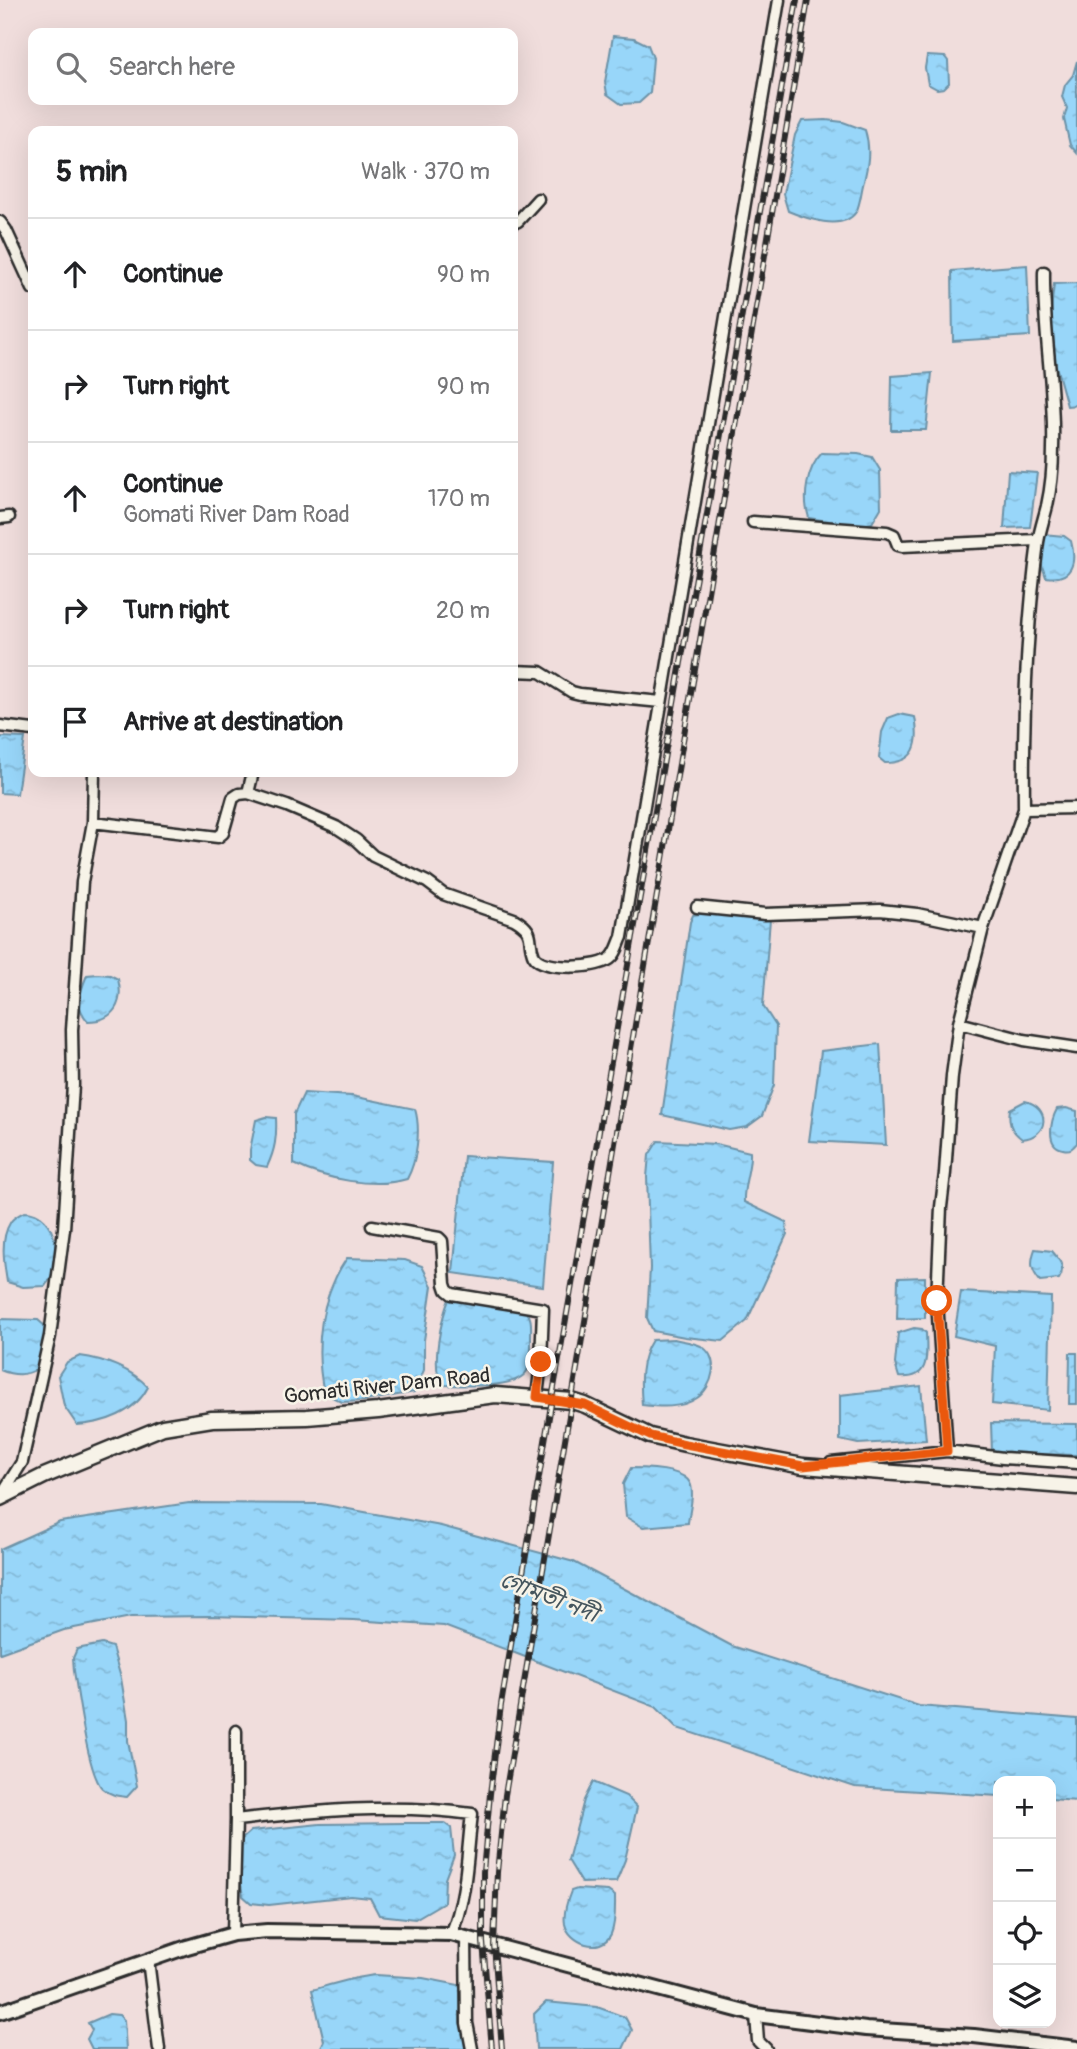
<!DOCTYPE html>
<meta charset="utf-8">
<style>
body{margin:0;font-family:Pangolin,"Noto Sans Bengali",sans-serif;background:#f6f6f6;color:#202124}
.controls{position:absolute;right:21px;bottom:21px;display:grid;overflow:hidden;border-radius:14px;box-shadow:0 7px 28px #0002}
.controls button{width:63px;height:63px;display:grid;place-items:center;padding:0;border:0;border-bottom:2px solid #e0e0e0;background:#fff;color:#202124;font:35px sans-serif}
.stop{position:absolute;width:21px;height:21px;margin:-16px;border:5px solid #ea580c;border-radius:50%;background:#fff}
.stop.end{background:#ea580c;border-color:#fff;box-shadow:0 2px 7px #0008}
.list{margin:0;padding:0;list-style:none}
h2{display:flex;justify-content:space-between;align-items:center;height:91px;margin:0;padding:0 28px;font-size:30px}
h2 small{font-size:23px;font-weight:400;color:#757577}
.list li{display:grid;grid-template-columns:46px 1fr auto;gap:21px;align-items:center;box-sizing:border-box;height:112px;padding:0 28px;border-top:2px solid #e0e0e0}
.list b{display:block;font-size:26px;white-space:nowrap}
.list p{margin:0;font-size:23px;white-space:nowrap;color:#757577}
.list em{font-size:23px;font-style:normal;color:#757577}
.icon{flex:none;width:38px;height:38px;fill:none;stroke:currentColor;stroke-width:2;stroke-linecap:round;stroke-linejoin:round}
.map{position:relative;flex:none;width:1077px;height:2049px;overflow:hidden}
.search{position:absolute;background:#fff;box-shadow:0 7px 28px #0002;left:28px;top:28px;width:490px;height:77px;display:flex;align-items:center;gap:18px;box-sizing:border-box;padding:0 24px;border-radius:14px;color:#757577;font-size:26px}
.panel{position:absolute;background:#fff;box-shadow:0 7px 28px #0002;left:28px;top:126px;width:490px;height:651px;border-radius:14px}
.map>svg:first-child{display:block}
.water{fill:url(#water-ripples);stroke:#6c92a7;stroke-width:2}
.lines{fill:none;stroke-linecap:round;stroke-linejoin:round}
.minor-casing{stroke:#2b2b2b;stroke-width:15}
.tertiary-casing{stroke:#2b2b2b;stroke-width:18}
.secondary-casing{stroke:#2b2b2b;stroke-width:19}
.minor{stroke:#f7f3e8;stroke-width:10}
.tertiary{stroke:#f7f3e8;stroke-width:12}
.secondary{stroke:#f7f3e8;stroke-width:14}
.rail-casing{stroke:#2b2b2b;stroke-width:6}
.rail{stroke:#f7f3e8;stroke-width:3.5;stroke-dasharray:10;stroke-linecap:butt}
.route{stroke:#ea580c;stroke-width:9}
.labels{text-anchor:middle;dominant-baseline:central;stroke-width:5;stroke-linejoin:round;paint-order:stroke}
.street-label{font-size:21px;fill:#2b2b2b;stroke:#f7f3e8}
.water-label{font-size:23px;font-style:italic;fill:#46565e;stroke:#f7f3e8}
</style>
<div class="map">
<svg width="1077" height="2049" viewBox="0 0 1077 2049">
<defs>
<pattern id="water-ripples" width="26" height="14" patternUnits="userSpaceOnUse" patternTransform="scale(1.75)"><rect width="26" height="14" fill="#98d6f9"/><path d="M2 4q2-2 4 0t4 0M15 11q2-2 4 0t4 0" fill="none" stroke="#83b8d6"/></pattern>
</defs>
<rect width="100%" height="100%" fill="#f0dddc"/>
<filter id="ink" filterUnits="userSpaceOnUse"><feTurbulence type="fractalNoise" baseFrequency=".0143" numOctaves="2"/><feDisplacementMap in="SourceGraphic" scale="14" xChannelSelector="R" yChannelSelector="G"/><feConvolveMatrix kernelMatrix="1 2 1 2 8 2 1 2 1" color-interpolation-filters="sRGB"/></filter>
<g filter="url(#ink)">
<path class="water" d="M613,36l21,2 14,7 5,13 -3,35 -11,10 -18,1 -14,-10 -2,-12z
M927,56l18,1 3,4 1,22 -5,5 -7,1 -9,-5 -3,-16z
M1077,61v92l-7,-8 -6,-26 3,-11 -5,-11 3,-12 8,-10z
M826,120l17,2 22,8c6,19 3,36 -2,55 -2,8 -3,20 -7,27 -13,20 -51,6 -68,-1l-5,-17 12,-59 7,-14z
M1027,265l3,71 -77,5 -1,-70z
M1077,283v122l-10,1 -19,-69 6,-53z
M932,373l-6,57h-35l1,-54z
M822,453l36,1 14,3 8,13 1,38 -9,15 -14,3 -49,-8c-7,-20 -2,-50 13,-65z
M1008,471l29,2 -7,54 -26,1z
M1043,534l21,2 7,5c6,22 1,40 -25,36l-4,-11z
M899,714l16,3c5,27 1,46 -30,46l-6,-5 3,-26 6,-14z
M0,737l25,1 -8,56 -17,-1z
M704,912l66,7 -7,87 13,20 -2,59 -12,31 -15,11 -18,3 -67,-15 28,-193 3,-7z
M98,974l12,1 8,4c6,24 -4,42 -30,42 -14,-14 -8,-29 -1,-46z
M880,1044l6,101 -77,-4 12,-90z
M304,1093l48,3 63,13c6,20 2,52 -8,70 -33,10 -83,0 -113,-15v-50z
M1025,1101c26,6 24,36 -3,38 -12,-9 -14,-17 -12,-30z
M1066,1108l11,3v32c-4,5 -7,8 -14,6 -18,-3 -12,-29 -6,-40z
M266,1117l10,1c1,19 -1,32 -9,49l-11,-2 -6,-5v-10l6,-30z
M658,1141l58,3 34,8c1,17 -7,32 -6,50l42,20 1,12 -40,87 -24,20 -38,-4 -32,-6 -6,-13 3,-50 -3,-91 2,-22z
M464,1156l89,6 -10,124 -90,-13z
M24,1212c35,0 40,53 21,74l-22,1 -16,-5c-3,-18 -7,-43 3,-59 2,-5 9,-8 14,-11z
M1035,1249l17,2c8,9 14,17 7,28l-19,2c-9,-11 -10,-18 -5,-32z
M347,1258l58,2 17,6 10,20 -8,54v30l-10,22 -50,9 -22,1 -18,-9c-10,-46 -4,-96 23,-135z
M925,1277v41l-28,1 1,-41z
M961,1292l90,5 -3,113 -56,-6 3,-58 -41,-10z
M450,1297l73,11c10,8 8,18 8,30 0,10 1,24 -4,33 -11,19 -64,14 -84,14 -14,-16 -1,-69 7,-88z
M0,1319l38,1 8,7 1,10 -8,31c-13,8 -24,8 -39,2z
M914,1328l8,1 4,4c1,24 4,47 -27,44l-4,-13 3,-31z
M674,1339c8,2 19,3 27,7 20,12 12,41 -4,52 -16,11 -37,9 -55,7 -2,-22 -3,-45 10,-65z
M1070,1353h7v51h-8z
M80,1356c23,3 52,13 68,31 -13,26 -43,36 -71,38l-13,-19 -6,-30 9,-14z
M921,1386l5,54 -68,4 -18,-4v-45z
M991,1423l86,1v31l-85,-2z
M631,1468c15,0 52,1 59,15 5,10 -1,30 -2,40l-45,4 -17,-10 -3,-33z
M189,1503l132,1 120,22 133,36 158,84 187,60 158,13v82l-26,-2v-18h-53v15l-143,-9 -178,-59 -21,-21 -212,-81 -91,-6 -144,-4 -78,1 -67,13 -64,23v-104l60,-27z
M102,1644l10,3 9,31 7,42v21l9,45 -10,11c-10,-1 -17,-2 -25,-9 -14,-14 -24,-94 -28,-117l-1,-13 4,-9z
M593,1782l33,14 11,11 -12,53 -9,22 -34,1 -14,-23 16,-60z
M404,1823h40l7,5 3,27 -9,24 -1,23 -29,17 -36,-4 -9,-17 -19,-2 -82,9 -18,-2 -8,-7 -3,-17 1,-39 10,-9 69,-7z
M577,1889l31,2 7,5c0,11 1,27 -4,38 -10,21 -42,9 -46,-10 -2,-11 2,-23 6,-33z
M376,1975l47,3 36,7 2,7 -1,30 9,27h-149l4,-8 -12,-51c21,-6 42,-13 64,-15z
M546,2002l51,5 28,10 7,13 -9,19h-87l-2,-35z
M109,2014l10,1 5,5 2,29h-34l-5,-10 5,-9 -4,-7z"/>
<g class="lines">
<defs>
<path id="minor" d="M0,222l6,8 27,59
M513,223l5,-2 20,-22
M0,518l9,-1
M753,522l134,10 7,3 4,10 4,1 136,-6
M513,671l27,1 32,20 8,2 81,8
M0,726l33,4
M248,793l5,-21
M1024,809c-1,-89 2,-179 14,-267 2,-12 6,-24 9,-36 4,-18 6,-39 6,-58 2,-59 -10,-117 -9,-176
M93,822l1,-50
M697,907l68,7 115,-4 37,4 66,14 41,-119 53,-1
M959,1023l65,17 53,8
M372,1226l67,12 3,3 3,43 2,6 5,4 91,15 -2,53 -4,35
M947,1451l56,7 74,5
M831,1463l116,-12 -10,-150 4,-94 4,-34 7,-97 7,-53 24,-95
M0,1497l22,-35 28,-126 14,-107 9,-144 -1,-55 10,-148 11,-60 125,15 5,-4 10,-35 6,-4 9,-1 39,13 49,21 20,13 17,16 54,26 16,12 71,25c24,14 12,20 20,37 8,15 68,13 78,1 5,-5 7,-14 10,-20l157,-937
M236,1731v89
M233,1934l3,-114c77,-9 158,-17 236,-6 -5,39 -5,84 -21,120
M466,1938l1,85 5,26
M148,1960l11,89
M756,2015l2,26 8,8"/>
<path id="tertiary" d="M0,2012l187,-65 46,-13 34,-3 184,3 305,81 110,14 108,7 103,12"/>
<path id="secondary" d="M0,1498l44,-22 119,-49 49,-8 95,-2 71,-6 117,-16 77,6 13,4 65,31 35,8 118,22 274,21"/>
</defs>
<use href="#minor" class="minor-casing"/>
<use href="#tertiary" class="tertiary-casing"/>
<use href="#secondary" class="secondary-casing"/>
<use href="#minor" class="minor"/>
<use href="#tertiary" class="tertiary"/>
<use href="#secondary" class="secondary"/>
<defs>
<path id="rail" d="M492,2049l-9,-107v-70l7,-78 11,-89 51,-306 245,-1399
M502,2049l-8,-104 3,-73 8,-77 303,-1795"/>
</defs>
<use href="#rail" class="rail-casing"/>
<use href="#rail" class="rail"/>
</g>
</g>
<g class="lines" filter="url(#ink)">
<path class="route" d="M541,1362l-4,35 48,8 65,31 35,8 118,22 144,-15 -10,-150"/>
</g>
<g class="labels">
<g class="street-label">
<text transform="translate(387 1386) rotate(-6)">Gomati River Dam Road</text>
</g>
<g class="water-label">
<text transform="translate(549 1597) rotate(21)">গোমতী নদী</text>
</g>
</g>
</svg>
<div class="controls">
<button>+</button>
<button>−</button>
<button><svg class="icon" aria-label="locate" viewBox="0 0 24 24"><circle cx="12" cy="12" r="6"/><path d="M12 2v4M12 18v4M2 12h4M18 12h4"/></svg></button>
<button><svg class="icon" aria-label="layers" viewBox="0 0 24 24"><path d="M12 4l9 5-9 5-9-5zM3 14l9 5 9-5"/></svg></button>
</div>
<div class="stop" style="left:937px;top:1301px"></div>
<div class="stop end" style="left:541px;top:1362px"></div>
<div class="search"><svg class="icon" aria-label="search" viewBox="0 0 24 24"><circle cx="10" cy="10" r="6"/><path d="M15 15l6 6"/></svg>Search here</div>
<section class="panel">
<h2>5 min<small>Walk · 370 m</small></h2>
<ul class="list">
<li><svg class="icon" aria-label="ahead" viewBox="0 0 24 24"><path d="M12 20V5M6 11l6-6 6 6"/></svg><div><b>Continue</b></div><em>90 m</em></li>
<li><svg class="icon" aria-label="right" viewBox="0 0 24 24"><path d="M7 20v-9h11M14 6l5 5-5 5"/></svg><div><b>Turn right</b></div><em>90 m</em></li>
<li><svg class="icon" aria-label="ahead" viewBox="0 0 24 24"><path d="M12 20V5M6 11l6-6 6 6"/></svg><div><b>Continue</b><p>Gomati River Dam Road</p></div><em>170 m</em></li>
<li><svg class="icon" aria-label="right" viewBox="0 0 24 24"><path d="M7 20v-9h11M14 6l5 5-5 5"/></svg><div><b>Turn right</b></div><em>20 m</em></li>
<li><svg class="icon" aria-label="arrive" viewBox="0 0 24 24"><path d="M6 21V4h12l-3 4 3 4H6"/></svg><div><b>Arrive at destination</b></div></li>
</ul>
</section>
</div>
